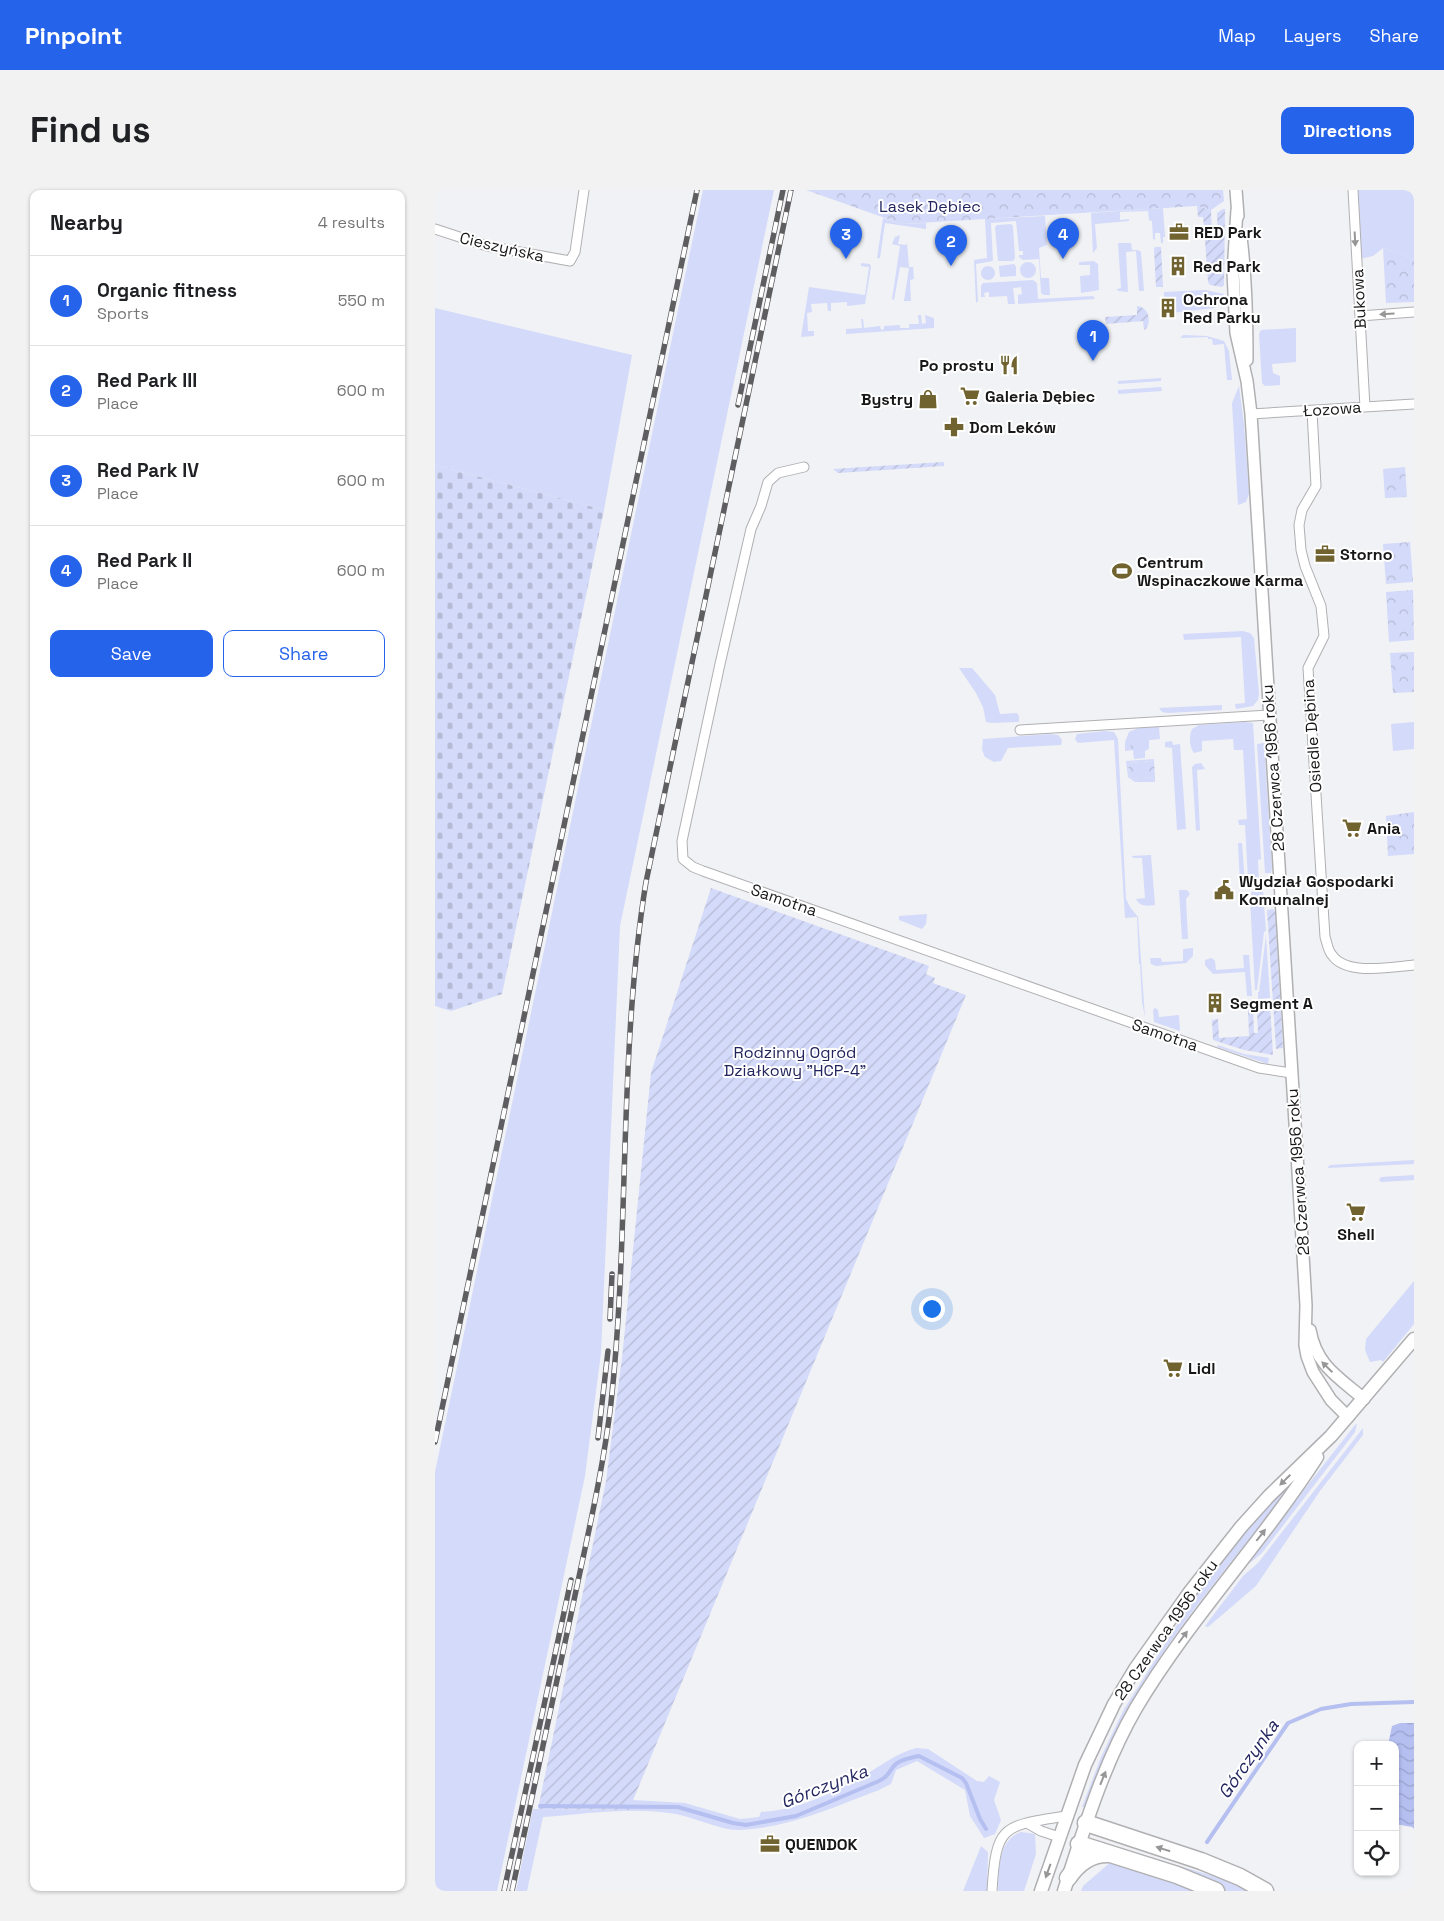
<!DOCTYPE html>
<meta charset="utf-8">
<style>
body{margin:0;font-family:"Space Grotesk",sans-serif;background:#f2f2f2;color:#202124}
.controls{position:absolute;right:15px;bottom:15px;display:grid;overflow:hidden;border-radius:10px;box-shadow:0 1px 4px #0004}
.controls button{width:45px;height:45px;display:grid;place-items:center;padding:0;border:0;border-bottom:1px solid #e0e0e0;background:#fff;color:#202124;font:25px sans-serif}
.you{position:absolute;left:496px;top:1118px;width:18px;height:18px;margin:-12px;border:4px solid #fff;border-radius:50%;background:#1a73e8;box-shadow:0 0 0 8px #1a73e833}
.badge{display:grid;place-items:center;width:32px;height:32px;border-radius:50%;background:#2563eb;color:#fff;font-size:16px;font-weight:700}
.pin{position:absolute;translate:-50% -41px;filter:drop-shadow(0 1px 2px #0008)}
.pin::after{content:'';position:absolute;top:26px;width:18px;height:15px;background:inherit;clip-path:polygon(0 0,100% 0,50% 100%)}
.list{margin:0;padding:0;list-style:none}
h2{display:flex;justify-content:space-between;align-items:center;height:65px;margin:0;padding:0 20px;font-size:21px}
h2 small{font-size:16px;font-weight:400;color:#757577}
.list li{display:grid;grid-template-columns:32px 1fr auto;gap:15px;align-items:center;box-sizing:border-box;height:90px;padding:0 20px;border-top:1px solid #e0e0e0}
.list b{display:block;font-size:19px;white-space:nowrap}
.list p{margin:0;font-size:16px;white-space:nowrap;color:#757577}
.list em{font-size:16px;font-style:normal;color:#757577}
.actions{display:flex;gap:10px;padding:15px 20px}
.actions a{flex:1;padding:11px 0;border:1px solid #2563eb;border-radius:10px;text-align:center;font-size:18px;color:#2563eb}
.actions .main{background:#2563eb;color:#fff}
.icon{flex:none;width:28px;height:28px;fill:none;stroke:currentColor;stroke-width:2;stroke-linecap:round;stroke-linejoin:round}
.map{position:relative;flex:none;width:979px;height:1701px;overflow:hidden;border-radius:10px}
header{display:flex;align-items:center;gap:30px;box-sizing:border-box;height:70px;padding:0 25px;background:#2563eb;color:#fff}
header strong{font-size:24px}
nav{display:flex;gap:28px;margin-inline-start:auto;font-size:18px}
.intro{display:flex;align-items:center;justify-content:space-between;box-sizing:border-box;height:120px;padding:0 30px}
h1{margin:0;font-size:35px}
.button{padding:12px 22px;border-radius:10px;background:#2563eb;color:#fff;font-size:18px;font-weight:700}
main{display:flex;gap:30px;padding:0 30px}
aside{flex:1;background:#fff;border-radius:10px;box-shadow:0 1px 4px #0004}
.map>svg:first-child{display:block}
.grass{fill:#d4daf9}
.cemetery{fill:url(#cemetery-stones)}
.park{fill:url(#park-crowns)}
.garden{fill:url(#garden-furrows)}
.water{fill:url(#water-waves)}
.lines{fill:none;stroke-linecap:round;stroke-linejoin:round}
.stream{stroke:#b5bff0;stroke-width:4}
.minor-casing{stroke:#b0b0b3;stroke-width:11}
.tertiary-casing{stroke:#b0b0b3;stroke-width:14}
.secondary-casing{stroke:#b0b0b3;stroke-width:15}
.motorway-casing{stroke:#b0b0b3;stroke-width:19}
.minor{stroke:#fff;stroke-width:9}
.tertiary{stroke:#fff;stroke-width:11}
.secondary{stroke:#fff;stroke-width:12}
.motorway{stroke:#fff;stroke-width:16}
.rail-casing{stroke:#5e5e60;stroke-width:5.5}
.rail{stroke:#fff;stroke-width:4;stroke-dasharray:11;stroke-linecap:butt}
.oneway{fill:#979797}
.labels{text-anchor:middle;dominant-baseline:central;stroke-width:4;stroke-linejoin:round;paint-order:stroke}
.park-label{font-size:16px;fill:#21245d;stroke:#fff}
.poi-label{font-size:16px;font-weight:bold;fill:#171718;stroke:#fff;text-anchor:start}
.street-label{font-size:16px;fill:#171718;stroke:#fff}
.water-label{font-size:18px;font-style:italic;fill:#232760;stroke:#fff}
</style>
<header>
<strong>Pinpoint</strong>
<nav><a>Map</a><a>Layers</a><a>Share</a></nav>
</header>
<div class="intro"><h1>Find us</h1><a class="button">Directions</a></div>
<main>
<aside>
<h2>Nearby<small>4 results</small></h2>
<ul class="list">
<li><span class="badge">1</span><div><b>Organic fitness</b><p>Sports</p></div><em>550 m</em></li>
<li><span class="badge">2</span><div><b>Red Park III</b><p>Place</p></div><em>600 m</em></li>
<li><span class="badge">3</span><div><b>Red Park IV</b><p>Place</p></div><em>600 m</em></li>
<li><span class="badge">4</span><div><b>Red Park II</b><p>Place</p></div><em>600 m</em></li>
</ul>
<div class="actions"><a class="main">Save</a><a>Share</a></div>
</aside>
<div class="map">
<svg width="979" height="1701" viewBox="0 0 979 1701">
<defs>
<pattern id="cemetery-stones" width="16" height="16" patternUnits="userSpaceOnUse" patternTransform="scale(1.25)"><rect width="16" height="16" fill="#d4daf9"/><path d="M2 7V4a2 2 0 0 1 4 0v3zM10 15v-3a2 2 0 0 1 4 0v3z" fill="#b5bad5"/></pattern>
<pattern id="park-crowns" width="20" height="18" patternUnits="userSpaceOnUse" patternTransform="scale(1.25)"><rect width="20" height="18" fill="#d4daf9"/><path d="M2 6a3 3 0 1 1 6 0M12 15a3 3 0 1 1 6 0" fill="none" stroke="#b5bad5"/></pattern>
<pattern id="garden-furrows" width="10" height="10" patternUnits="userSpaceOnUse" patternTransform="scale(1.25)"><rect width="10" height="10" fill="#d4daf9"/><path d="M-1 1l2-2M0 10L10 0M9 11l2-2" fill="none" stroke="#b5bad5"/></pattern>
<pattern id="water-waves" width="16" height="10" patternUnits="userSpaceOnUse" patternTransform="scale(1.25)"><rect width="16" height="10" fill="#b5bff0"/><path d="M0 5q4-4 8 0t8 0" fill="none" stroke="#9ba3cd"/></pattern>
</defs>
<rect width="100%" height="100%" fill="#f1f2f5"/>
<path class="grass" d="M268,0h71l-154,736 -19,427 -16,123 -88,415h-62v-419z
M921,0h49l9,3v66l-31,-11 -10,8 -13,3z
M728,18l2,29h-2v6h-2l-1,-10h-5v7l-2,-1 -1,-18 -3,-1 -1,-9 -28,1v8l9,-1v2l-34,3 2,24 -4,5 -2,-40z
M610,26l2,29 -8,3 2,30h8l1,17h-6l-3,-2 -2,-34 -16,1 -4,-3v-2h4v-4h-4l-3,-30 -25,2 2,38 -17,3 2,37 -2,2 -2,-43 13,-2 -2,-39z
M448,28l19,6 24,-1v6l-41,-6 -5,35h-3z
M562,35l14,-1 2,2 2,32 -2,3h-15l-3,-34z
M465,45l-2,9 8,1 1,-2 2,24h4l1,12 -4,1 1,21h-7l5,-33 -9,-1 -6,33 -2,-1 8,-53 -8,-2 3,-7z
M683,53h13l1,7h6l3,2 3,39h-5l-3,-40 -10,1 2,40 -10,-1 -1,-2 4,-1z
M659,71l4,3 1,26 -18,3 -1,-17 10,-1v-10h-11v-3z
M585 80a8 8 0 1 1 16 0a8 8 0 1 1-16 0Z
M426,73l9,1 1,3 -6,37 -18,2v-4l-16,1v8h-3l-1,-8 -16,1 1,8 -5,1 1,18h6v5l-13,1 8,-50 56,8 4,-28 -8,-1z
M579,74l2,3v9l-16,1 -1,-11z
M546 83a7 7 0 1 1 14 0a7 7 0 1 1-14 0Z
M598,90l4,3 1,16 55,-3 2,3 -77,5v-9l4,-1 -1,-7 -8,1 2,16h-7l-1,-8 -18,1v-5l-5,1 1,4h-4v-11l2,-3z
M770,100l19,4 -1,8 -9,6 -43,5 -1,-9h-6v-12z
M0,118l197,47 -28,155 -169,-45z
M483,125h3l1,9 4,-1 -1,-8 9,3v10l-88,6v-5l16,-1 -1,-9h2l1,9 16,-2 1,4 3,-1v-3l16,-1v3h9v-4h10z
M861,138v34l-24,2 1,9 7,3v9l-15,1 -3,-3 -3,-49 2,-4z
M748,145l24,1 17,5 5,10 3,29h-5l-3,-36 -11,1 -1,-6h-4v-2l-28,1z
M726,188v3l-43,3v-3z
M804,196l5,38 5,70 -3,8 -8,3 -6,-102z
M726,197l1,4 -44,3v-4z
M808,441l7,2 4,5 5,55 -1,7 -5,6 -17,3 -1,-5 10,-1 -4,-66 -57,3 -1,-6z
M524,478h13l23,27 5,19 17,-1 2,3v6l-27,1 -6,-1 -3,-15 -7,-14z
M787,515v5l-54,3 -6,-1 -3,-4z
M810,532l8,1 8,136 -3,1 1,26 -8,1 -1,-7 -2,-1 -3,-54h-6l-1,-5 9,-1 -4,-69h-9l-1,-11 -31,2v10l-8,2c-5,-6 -5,-17 -2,-24l7,-4z
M979,532v27l-21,2 -2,-27z
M724,537l1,12 -11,1v-2l-18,11h18l-4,2v7l-11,1 -1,-9 -8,1v-9l4,-10 9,-4z
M670,541l9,1 4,7 8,160 4,8 8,10 7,100 -3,-15 -2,-38h-1l-2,-47 -12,1 -11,-178 -36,3 -3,-4 2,-5z
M615,544l8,1 4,5 -1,5 -53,3 -7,13 -7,1 -9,-5 -3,-7 1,-11z
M737,551l1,4 7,-1 6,85 -9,1 -5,-82 -7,-1v-5z
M829,553l8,125 -1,5h-6l-8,-129z
M719,569v2l-26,2 1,11 4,5 22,-2v5h-20l-7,-5 -2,-16z
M766,573l4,6 -8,1 3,60 -4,1 -4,-64 3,-3z
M803,653h4l3,40 -5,1z
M716,665l4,50c-8,1 -15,2 -19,-6l9,-1 -3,-40h-8l-3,-2z
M744,700h8l3,4 -4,5 2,40h-6z
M828,701l3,40 -2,1 -7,58h-2l-5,-91h2l-1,-7z
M492,724l-1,10 -4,5 -23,-9v-4z
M831,745l4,63 -12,1v-7h1z
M758,758v8l-7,7 -30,3 -5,-2 -1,-6h11l1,4 21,-1v-12z
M808,765h6l3,41h-5l-2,-24 -32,2 -8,-9v-5l7,-2 3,3 1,9 28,-2z
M720,818l3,2 1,7 20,-2 1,16 -26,-9 -1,-12z
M783,855l26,9 25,4 -1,6 -51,-17z
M979,970v4l-87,4 3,-3z
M979,985v5l-33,2 -2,-2 2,-3z
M979,1091v43l-31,38 -2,-2 -11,2 -5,-12 1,-11z
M922,1234l-2,8 -93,121 -22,18 115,-146z
M928,1238v7l-43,56 -64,95 -48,41 -3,-1 38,-50 15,-13z
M863,1283l-10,17c-55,71 -116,140 -160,220 -18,30 -30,64 -43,97h-3l19,-50 22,-46 67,-107 51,-67z
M481,1558l12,1 49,32 7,1 5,-6 11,6 -6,18 7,20 -6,14 -11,4 -14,-22 -5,-26 -48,-29 -21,9 -5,14 -12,6c-45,17 -91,38 -139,40 -19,1 -50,-15 -71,-17 -42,-6 -85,1 -126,4l-16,74h-11l17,-82 95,1 5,-10 52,3 55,16 19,-2 2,-5c34,-1 75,-20 104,-37 17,-10 32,-22 51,-27z
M586,1642l14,2 1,20 -12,37h-26c1,-21 -1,-50 23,-59z
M546,1656l7,6 -1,39h-24z
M683,1657l98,30 33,14h-24l-31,-14 -77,-26z
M678,1670l86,31h-118l2,-5z"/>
<path class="cemetery" d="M0,275l169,45 -102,484 -51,17 -16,-5z"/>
<path class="park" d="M371,0h417l1,11 -13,9 -14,-4 -295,18z
M948,58l31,11v43l-28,1z
M970,277l2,30 -22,1 -2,-29z
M975,352l3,40 -27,2 -3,-40z
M978,400l1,50 -25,2 -3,-50z
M979,462v40l-21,1 -3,-40z
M714,548v11h-8v6h-6l-1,-6h-3l-1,-10z
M719,571l1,16 -22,2 -4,-5 -1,-11z
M979,622v42l-26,2 -2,-40z"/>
<path class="garden" d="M762,16l14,4 1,24 -7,1 -2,-18h-5z
M788,19h2l-1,76 -2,2 -12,-2 -2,-3 -3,-42h13l-1,-27z
M720,57h6l2,40h-7l-2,-38z
M702,116c11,1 15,14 9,23l-2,1 -1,-9 -37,3 -1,-7 32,-2z
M509,272v4l-106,7 -5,-4z
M276,698l218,78 -3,8 9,4 -2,5 33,12 -337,815 -91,-1 68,-328 16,-123 29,-285z
M838,719l2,3 8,136 -7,1 -9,-139z
M823,814h12l3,51 -29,-5 -31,-10 -1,-20 6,-1 1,19 30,-2 -1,-27 5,-1 1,25h4l-1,-21 2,-1z"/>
<path class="water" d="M965,1533h14v106l-2,-2 -17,-3v-79h-7l4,-19z"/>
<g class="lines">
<path class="stream" d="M105,1616l138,1 55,16 13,2 50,-9 83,-35c8,-4 9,-7 14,-14 5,-7 17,-9 26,-11l43,22 4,5 14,36 6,10
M772,1652l81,-119 33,-14 30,-5 63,-2"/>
<defs>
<path id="minor" d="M918,0l12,217
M0,39l52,17 83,15 5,-9 9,-62
M925,126l54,-4
M877,221l4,75 -14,24 -3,15 2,25 4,16 16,40 3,30 -16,32 17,269c2,5 3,14 7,18 14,21 60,12 82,10
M816,224l163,-10
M369,277l-26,6 -10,9 -7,24 -10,23 -31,135 -38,177 1,18 10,8 10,4 556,197 32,5
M585,540l249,-15
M592,1633l14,8 18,6
M557,1701c4,-67 11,-65 74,-75"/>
<path id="tertiary" d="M801,0l2,26
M802,20l-4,62 3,61 11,48 4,33 46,741 9,150 -1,40 2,11 6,16 18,28 17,17
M806,47c5,41 6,81 6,123
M875,1140c6,35 28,47 54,69"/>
<path id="secondary" d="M606,1701l44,-126 29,-61 21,-35 54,-76 52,-66 28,-31 62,-60 83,-97
M629,1701c20,-62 39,-126 72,-183 53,-89 125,-164 181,-251"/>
<path id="motorway" d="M651,1633l115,38 39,16 25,14
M644,1654l98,31 39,16
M633,1688c10,-15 23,-25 41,-24"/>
</defs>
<use href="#minor" class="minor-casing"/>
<use href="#tertiary" class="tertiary-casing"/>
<use href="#secondary" class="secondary-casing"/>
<use href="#motorway" class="motorway-casing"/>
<use href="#minor" class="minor"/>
<use href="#tertiary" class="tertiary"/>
<use href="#secondary" class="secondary"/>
<use href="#motorway" class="motorway"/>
<defs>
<path id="rail" d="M303,215l45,-215
M175,1129l2,-45
M163,1248l10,-87
M0,1252l262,-1252
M69,1701l67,-311
M77,1701c20,-95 41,-191 61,-286 14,-67 30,-134 38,-202 19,-173 7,-349 35,-521l145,-692"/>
</defs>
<use href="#rail" class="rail-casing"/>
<use href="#rail" class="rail"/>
</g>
<defs><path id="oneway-solid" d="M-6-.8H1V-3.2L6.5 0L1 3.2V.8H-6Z" transform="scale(1.25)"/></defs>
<g class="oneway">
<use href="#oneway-solid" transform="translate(920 49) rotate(87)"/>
<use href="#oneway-solid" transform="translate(952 124) rotate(176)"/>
<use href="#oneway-solid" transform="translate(892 1177) rotate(-136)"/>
<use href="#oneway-solid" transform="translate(850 1290) rotate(136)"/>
<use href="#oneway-solid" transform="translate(826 1345) rotate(-52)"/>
<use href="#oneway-solid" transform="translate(748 1447) rotate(-53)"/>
<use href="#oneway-solid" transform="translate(668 1588) rotate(-68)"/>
<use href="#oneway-solid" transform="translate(728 1659) rotate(-162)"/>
<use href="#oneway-solid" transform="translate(613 1681) rotate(110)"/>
</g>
<defs>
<symbol id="office-bare" viewBox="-9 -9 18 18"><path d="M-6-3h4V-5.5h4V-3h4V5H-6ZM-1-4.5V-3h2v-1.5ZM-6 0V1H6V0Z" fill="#706330" stroke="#fff" stroke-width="2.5" paint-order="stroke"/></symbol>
<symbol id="building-bare" viewBox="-9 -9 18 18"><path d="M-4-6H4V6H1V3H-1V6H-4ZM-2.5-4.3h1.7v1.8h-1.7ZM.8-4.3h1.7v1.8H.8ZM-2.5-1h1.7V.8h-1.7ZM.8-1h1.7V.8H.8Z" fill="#706330" stroke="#fff" stroke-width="2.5" paint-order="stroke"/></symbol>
<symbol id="restaurant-bare" viewBox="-9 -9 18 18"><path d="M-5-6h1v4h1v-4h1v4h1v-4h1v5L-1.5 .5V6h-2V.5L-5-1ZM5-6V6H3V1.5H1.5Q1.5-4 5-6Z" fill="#706330" stroke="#fff" stroke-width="2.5" paint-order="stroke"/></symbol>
<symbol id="supermarket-bare" viewBox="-9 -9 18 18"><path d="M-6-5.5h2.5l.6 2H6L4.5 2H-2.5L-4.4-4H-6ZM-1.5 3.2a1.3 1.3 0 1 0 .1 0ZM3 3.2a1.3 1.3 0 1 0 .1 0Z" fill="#706330" stroke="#fff" stroke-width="2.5" paint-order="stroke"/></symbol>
<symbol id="shop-bare" viewBox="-9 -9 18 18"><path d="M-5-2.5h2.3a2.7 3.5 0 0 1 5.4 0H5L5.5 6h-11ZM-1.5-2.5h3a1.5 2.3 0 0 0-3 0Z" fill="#706330" stroke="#fff" stroke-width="2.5" paint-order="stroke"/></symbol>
<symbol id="pharmacy-bare" viewBox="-9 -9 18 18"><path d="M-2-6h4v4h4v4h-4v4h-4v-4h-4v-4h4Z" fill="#706330" stroke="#fff" stroke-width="2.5" paint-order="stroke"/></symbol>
<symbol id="stadium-bare" viewBox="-9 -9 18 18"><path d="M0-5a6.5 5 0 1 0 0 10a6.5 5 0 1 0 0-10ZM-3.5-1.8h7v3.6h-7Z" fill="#706330" stroke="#fff" stroke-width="2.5" paint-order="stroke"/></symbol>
<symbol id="civic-bare" viewBox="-9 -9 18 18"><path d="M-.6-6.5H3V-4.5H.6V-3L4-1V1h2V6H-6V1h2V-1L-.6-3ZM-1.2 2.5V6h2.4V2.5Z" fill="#706330" stroke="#fff" stroke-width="2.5" paint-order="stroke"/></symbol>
</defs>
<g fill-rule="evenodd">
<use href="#office-bare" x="730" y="28" width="28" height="28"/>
<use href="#building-bare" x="729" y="62" width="28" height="28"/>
<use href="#building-bare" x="719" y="104" width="28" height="28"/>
<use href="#restaurant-bare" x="560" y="161" width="28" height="28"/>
<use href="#supermarket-bare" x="521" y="192" width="28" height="28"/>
<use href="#shop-bare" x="479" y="195" width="28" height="28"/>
<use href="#pharmacy-bare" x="505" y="223" width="28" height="28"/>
<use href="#office-bare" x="876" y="350" width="28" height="28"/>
<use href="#stadium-bare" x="673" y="367" width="28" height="28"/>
<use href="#supermarket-bare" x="903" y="624" width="28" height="28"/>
<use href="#civic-bare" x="775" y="686" width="28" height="28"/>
<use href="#building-bare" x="766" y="799" width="28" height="28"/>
<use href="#supermarket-bare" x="907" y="1008" width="28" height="28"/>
<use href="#supermarket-bare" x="724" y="1164" width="28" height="28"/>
<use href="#office-bare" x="321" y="1640" width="28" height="28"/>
</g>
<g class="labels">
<g class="park-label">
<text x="495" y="16">Lasek Dębiec</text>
<text x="360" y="862">Rodzinny Ogród<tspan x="360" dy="18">Działkowy "HCP-4"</tspan></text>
</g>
<g class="poi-label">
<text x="759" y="42">RED Park</text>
<text x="758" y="76">Red Park</text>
<text x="748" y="109">Ochrona<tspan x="748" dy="18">Red Parku</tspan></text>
<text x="559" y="175" text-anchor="end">Po prostu</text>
<text x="550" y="206">Galeria Dębiec</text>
<text x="478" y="209" text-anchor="end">Bystry</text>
<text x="534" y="237">Dom Leków</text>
<text x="905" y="364">Storno</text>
<text x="702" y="372">Centrum<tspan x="702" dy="18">Wspinaczkowe Karma</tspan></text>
<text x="932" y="638">Ania</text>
<text x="804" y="691">Wydział Gospodarki<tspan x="804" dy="18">Komunalnej</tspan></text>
<text x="795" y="813">Segment A</text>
<text x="921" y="1044" text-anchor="middle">Shell</text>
<text x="753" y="1178">Lidl</text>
<text x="350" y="1654">QUENDOK</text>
</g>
<g class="street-label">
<text transform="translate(67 57) rotate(13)">Cieszyńska</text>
<text transform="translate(924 109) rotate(-93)">Bukowa</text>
<text transform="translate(897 219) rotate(-4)">Łozowa</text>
<text transform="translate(877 546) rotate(-94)">Osiedle Dębina</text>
<text transform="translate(838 578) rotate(-94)">28 Czerwca 1956 roku</text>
<text transform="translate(349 710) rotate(19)">Samotna</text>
<text transform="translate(730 845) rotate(19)">Samotna</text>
<text transform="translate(863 982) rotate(-94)">28 Czerwca 1956 roku</text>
<text transform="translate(731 1440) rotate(-55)">28 Czerwca 1956 roku</text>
</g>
<g class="water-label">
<text transform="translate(813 1569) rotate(-55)">Górczynka</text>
<text transform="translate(389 1596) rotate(-21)">Górczynka</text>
</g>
</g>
</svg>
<div class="controls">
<button>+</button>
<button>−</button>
<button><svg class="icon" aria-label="locate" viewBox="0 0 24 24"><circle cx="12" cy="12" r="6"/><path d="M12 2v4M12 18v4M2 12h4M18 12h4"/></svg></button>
</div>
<div class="you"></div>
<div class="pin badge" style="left:658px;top:171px">1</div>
<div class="pin badge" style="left:516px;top:76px">2</div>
<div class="pin badge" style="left:411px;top:69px">3</div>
<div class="pin badge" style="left:628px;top:69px">4</div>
</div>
</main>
